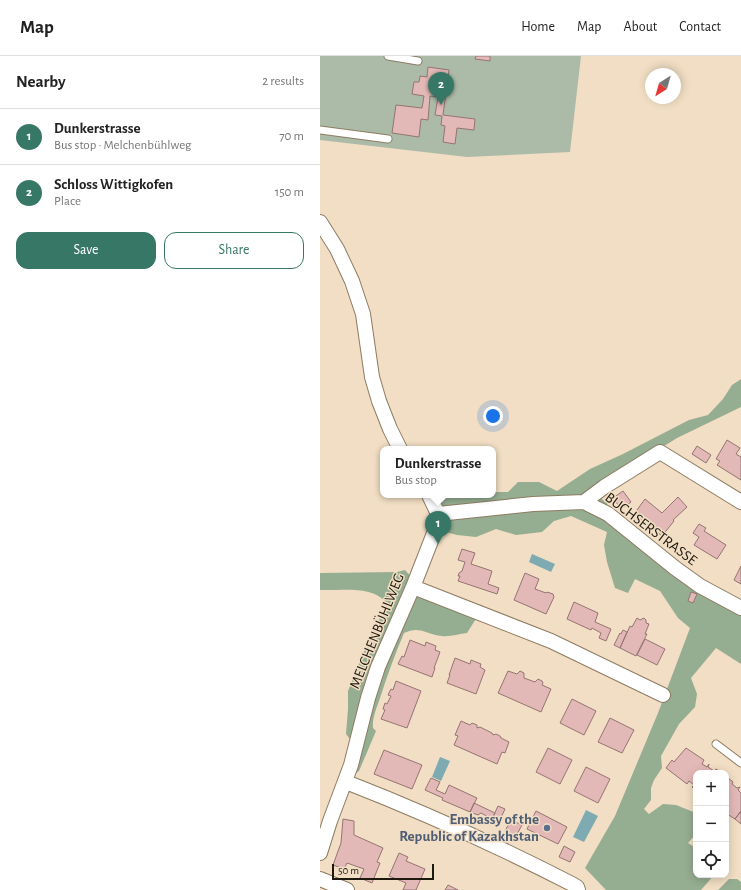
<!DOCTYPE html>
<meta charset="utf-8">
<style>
body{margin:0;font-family:"Alegreya Sans",sans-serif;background:#f6f6f6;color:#222}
.controls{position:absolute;right:12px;bottom:12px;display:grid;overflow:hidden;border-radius:8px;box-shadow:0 2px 10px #0003}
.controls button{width:36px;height:36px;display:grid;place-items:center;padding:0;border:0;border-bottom:1px solid #e0e0e0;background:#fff;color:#222;font:20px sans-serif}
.compass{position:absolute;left:325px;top:12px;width:36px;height:36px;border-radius:50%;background:#fff;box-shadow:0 2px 10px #0003;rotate:217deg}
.scale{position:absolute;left:12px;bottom:10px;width:102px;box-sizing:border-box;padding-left:4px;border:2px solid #1f180f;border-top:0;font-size:11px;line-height:14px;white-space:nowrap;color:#1f180f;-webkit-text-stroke:3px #f1dec4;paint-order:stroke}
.you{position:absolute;left:173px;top:360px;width:14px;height:14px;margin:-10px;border:3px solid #fff;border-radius:50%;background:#1a73e8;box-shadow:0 0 0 6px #1a73e833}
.badge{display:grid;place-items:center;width:26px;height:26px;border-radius:50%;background:#377765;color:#fff;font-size:13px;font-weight:700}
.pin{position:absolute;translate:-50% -33px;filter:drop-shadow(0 1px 2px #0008)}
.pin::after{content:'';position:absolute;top:21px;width:14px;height:12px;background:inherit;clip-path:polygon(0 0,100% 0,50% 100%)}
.popup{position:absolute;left:60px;top:390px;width:116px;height:52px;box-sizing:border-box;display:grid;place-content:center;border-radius:8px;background:#fff;filter:drop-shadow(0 1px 3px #0005);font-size:13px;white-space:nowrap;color:#767676}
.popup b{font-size:15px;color:#222}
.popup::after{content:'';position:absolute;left:50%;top:100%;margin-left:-8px;border:8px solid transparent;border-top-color:#fff}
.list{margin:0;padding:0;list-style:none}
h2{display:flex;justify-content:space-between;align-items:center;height:52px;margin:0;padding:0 16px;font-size:17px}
h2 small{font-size:13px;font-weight:400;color:#767676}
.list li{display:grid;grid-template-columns:26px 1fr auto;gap:12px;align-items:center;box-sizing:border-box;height:56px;padding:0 16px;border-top:1px solid #e0e0e0}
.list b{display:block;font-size:15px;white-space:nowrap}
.list p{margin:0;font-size:13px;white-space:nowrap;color:#767676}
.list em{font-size:13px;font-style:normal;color:#767676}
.actions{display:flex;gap:8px;padding:12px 16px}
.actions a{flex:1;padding:9px 0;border:1px solid #377765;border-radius:12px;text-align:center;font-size:14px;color:#377765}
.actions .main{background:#377765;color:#fff}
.icon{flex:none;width:22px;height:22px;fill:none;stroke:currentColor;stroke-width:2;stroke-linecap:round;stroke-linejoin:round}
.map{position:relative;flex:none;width:421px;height:834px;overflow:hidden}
header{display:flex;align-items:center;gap:24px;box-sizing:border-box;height:56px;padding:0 20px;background:#fff;border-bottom:1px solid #e0e0e0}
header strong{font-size:19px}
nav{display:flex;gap:22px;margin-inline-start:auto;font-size:14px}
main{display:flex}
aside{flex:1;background:#fff}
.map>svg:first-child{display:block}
.green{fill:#abbba8}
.forest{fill:#95ad91}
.water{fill:#7eaab2}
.building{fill:#e3b9b7;stroke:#957472}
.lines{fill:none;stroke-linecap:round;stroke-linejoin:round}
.service-casing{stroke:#8d7c63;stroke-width:9}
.minor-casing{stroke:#8d7c63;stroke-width:16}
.service{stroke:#fff;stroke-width:7}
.minor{stroke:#fff;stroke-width:14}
.service-dot{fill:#5c6f8a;stroke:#f1dec4;stroke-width:1.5}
.labels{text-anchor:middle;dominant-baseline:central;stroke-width:3;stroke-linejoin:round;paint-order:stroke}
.street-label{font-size:15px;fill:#1f180f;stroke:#f1dec4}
.service-label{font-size:15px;font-weight:bold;fill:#4e5e75;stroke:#f1dec4;text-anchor:end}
</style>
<header>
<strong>Map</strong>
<nav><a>Home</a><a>Map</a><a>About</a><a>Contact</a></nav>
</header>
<main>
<aside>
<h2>Nearby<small>2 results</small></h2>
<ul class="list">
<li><span class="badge">1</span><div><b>Dunkerstrasse</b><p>Bus stop · Melchenbühlweg</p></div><em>70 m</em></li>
<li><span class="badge">2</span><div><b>Schloss Wittigkofen</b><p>Place</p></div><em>150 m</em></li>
</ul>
<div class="actions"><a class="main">Save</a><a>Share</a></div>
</aside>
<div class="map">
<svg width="421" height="834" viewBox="0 0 421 834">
<rect width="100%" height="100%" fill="#f1dec4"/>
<path class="green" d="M0,0h64l26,4 1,-4h170l-11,96 -103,5 -147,-17z"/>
<path class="forest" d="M421,323v28l-64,31 -85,53 15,12 6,19 128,91v51l-25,-16 -25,30 6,16 -2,13 -16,17 -18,32 1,12 -8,12 -3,8v12l-7,9 5,5 14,-10 13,1 20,8v21l-8,9 8,5v27h18l-13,15h-95l-21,-22 30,-52 43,-103 32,-85 -12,-10 -18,-27 -25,-12 -7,14 -13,-5 -8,-26 -3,-17 3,-13 -36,-16 -17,5 -12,11 -26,3 -20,-6 -20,8 -19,-2 -19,-5 -4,-31 11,-4h48v-3h15l10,-10h21l18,9 33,-22 33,-15 66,-34 19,-5 15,-16 9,-14z
M85,514l9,10 65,34 -12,19c-8,1 -18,4 -25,3 -15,-1 -22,-11 -38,-3 -9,21 -17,43 -24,65 -3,9 -8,20 -7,30l3,3 -17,40 -3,2 -2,-32 -5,-3 -3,-4 2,-25v-18l24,-59 8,-14 5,-7 1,-9c-15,-17 -45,-11 -66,-12v-17l77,-1z
M409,823h8l4,3v8h-23z"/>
<path class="water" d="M212,498l23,10 -4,8 -22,-10z
M120,701l10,4 -9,20 -9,-4z
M266,754l12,6 -14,26 -11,-5z"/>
<path class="building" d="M156,0h14v5l-15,-2z
M108,11l21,3 -6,45 32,4 -1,11 -17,-2 -2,16 -12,-2 2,-16 -4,-1 1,-9 -7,-1 3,-18 -8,-1 -2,24 -7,-1 -2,18 -27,-4 4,-28 26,3 2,-12 -12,-2 2,-12h5l1,-6 7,1z
M407,384l13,8 -4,6 5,3v23l-24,-15 3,-4 -4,-2z
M377,390l14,9 -5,8 -14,-9z
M303,435l8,11 -10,7 -8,-11z
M358,441l9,10 -14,13 1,1 -12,15 -28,-22 11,-15 17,14z
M379,468l7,4 -2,3 22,14 -9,14 -23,-14 5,-8 -6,-4z
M142,493l13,4 -4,11 21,7 -4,13 11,4 -2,6 -39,-13 2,-5h-2l1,-3 3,-2 3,-9 -7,-2z
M421,510v18l-7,-4z
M205,517l14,6 -4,10 11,4 1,-1 6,2 1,3 -8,17 -32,-14z
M371,536l6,2 -4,9 -5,-2z
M254,546l24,11 -3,9 16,7 -5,12 -7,-3 2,-5 -9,-5 -1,2 -24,-11z
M317,562l3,2 4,-2 2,2v3l3,1 -4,10h2l-11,22 -16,-8 10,-22 2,1z
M303,574l4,2 -7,16 -6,-3 6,-12 1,1z
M325,583l20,10 -8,16 -20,-10z
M90,584l15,6 1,-4 10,4 -1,4 5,2 -6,16h1l-3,9 -34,-13 4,-8 2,1z
M135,602l15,6 1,-4 10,4 -1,3 5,3 -9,24 -29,-11 3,-8h-1z
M188,615l9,3 3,-3 4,2v5l11,4 3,-3 4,2 1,2 -1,2 9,4 -10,23 -43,-19z
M76,625l25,10 -14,37 -26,-9 4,-9 -2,-1 2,-6 2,1 4,-8 -3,-1 3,-6 2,1z
M252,643l24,12 -12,24 -24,-12z
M290,662l24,12 -12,23 -24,-11z
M141,665l9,4 2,-2 5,2v3l3,-1 12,6 1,2 3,-1 4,2 1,2 8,4 -4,11 -3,-1 -5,12 -43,-19 4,-9 -3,-1z
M228,692l24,12 -12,24 -24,-12z
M366,692l18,12 -2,4 5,3 2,-3 -1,3 6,4 2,-2 6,4h-26v18l-4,-4 2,-2 -5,-4 -2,3 -21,-16 6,-8 2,2z
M64,694l38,15 -10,24 -38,-15z
M266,711l24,12 -12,24 -24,-12z
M407,721l6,5 -1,2 5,4 3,-1 -2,3 3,3v18l-6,8 -8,-5 2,-3 -3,-2v-30z
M111,722l9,4 -4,8 9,4 4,-9 28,13 -7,14 -28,-12 1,-2 -18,-8z
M154,747l21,10 -3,6 -11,-6 -3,2 -8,-3z
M178,750l7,3 -6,13 -7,-3z
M216,755l31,16 -9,17 -31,-15z
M421,755v13l-6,-5z
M23,763l11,2v14l29,13 -6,14 3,1 -8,20 -12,-5 4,-9 -17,-6 -3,6 -11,-4 8,-22z
M191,764l11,5 -6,11 -11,-5z
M244,790l11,6 -5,10 -11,-5z
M79,797l9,4 -2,4 19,8 -9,21h-13l3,-7 -17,-7z
M128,829l10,5h-13z"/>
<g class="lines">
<defs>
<path id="service" d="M68,0l30,5
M0,74l68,9
M396,688l25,19"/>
<path id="minor" d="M0,166l17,27 15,32 11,33 9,63 7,24 11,28 10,20
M264,446l20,-15 56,-35 81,50
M118,458l95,-10 51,-2 24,12 67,54 25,18 41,22
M93,531l138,54 112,54
M26,726c77,30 152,64 226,102l5,3 1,3
M0,797l10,-32 21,-56 17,-67 10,-31 35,-80 25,-64v-9l-9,-19
M0,823l27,11"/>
</defs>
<use href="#service" class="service-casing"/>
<use href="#minor" class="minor-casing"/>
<use href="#service" class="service"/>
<use href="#minor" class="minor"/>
</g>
<circle class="service-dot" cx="227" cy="772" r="4"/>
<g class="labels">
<g class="street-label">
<text transform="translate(331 473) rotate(37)">BUCHSERSTRASSE</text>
<text transform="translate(57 575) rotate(-68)">MELCHENBÜHLWEG</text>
</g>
<g class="service-label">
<text x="219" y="763">Embassy of the<tspan x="219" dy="17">Republic of Kazakhstan</tspan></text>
</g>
</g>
</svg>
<div class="controls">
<button>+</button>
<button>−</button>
<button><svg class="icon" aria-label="locate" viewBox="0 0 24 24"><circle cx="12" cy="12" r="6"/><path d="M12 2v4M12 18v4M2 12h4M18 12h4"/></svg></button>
</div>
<svg class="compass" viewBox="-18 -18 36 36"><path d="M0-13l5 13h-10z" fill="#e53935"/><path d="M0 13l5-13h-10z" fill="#767676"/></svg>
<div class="scale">50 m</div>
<div class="you"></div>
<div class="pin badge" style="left:118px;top:488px">1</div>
<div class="popup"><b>Dunkerstrasse</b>Bus stop</div>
<div class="pin badge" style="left:121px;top:49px">2</div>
</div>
</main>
